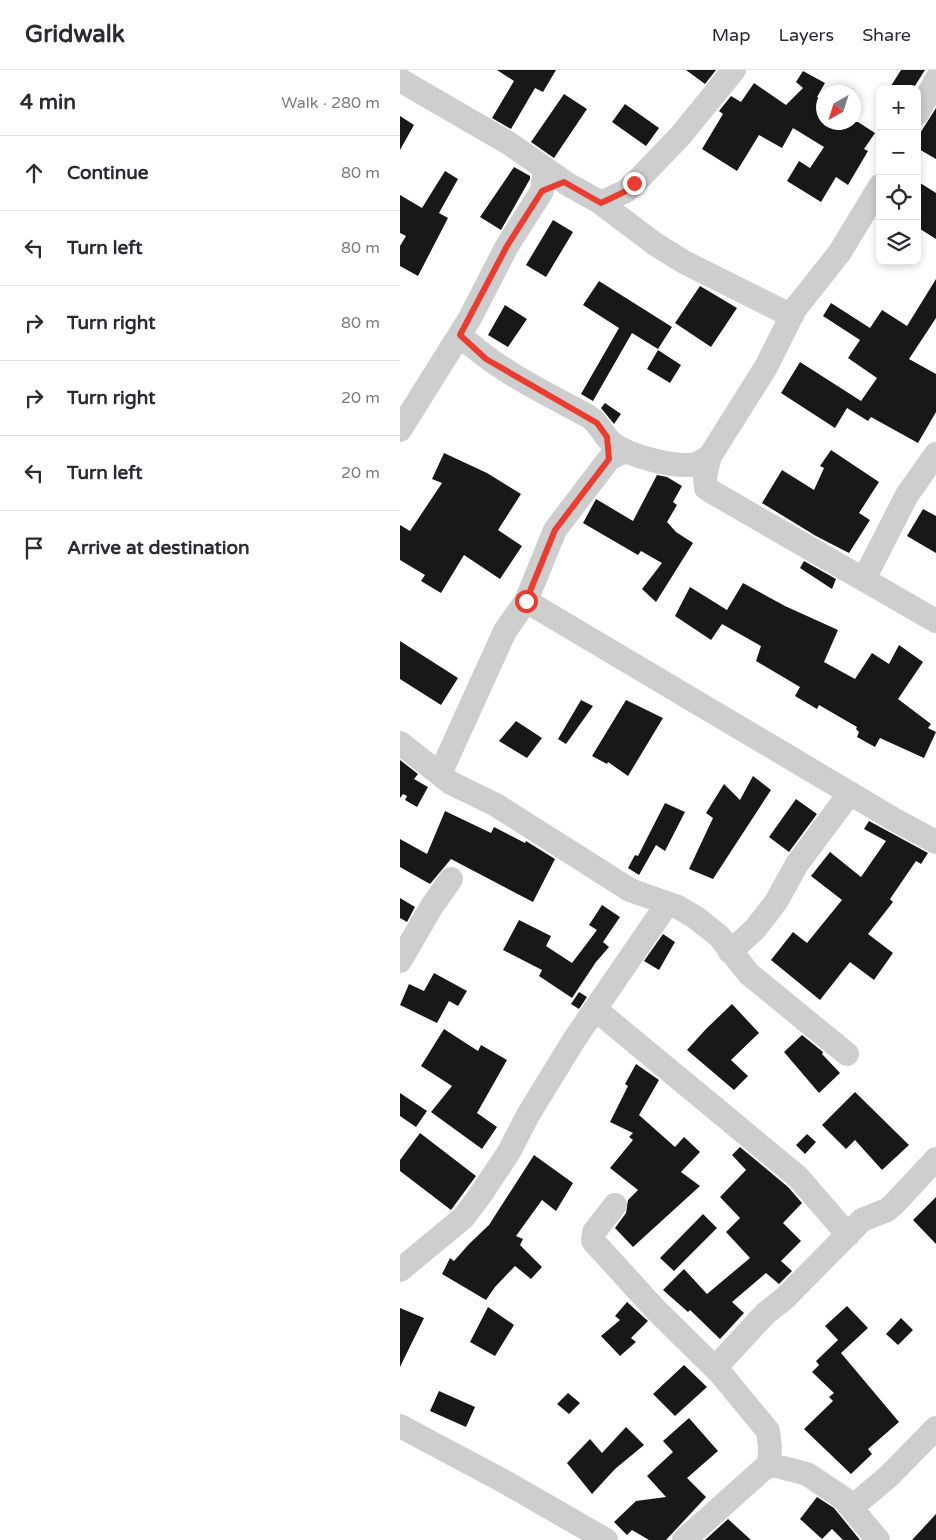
<!DOCTYPE html>
<meta charset="utf-8">
<style>
body{margin:0;font-family:"Varela Round",sans-serif;background:#f7f7f7;color:#2b2b33}
.controls{position:absolute;right:15px;top:15px;display:grid;overflow:hidden;border-radius:10px;box-shadow:0 2px 8px #0003}
.controls button{width:45px;height:45px;display:grid;place-items:center;padding:0;border:0;border-bottom:1px solid #e1e1e2;background:#fff;color:#2b2b33;font:25px sans-serif}
.compass{position:absolute;left:416px;top:15px;width:45px;height:45px;border-radius:50%;background:#fff;box-shadow:0 2px 8px #0003;rotate:219deg}
.stop{position:absolute;width:15px;height:15px;margin:-11px;border:4px solid #e93d31;border-radius:50%;background:#fff}
.stop.end{background:#e93d31;border-color:#fff;box-shadow:0 1px 5px #0008}
.list{margin:0;padding:0;list-style:none}
h2{display:flex;justify-content:space-between;align-items:center;height:65px;margin:0;padding:0 20px;font-size:21px}
h2 small{font-size:16px;font-weight:400;color:#7c7c81}
.list li{display:grid;grid-template-columns:32px 1fr auto;gap:15px;align-items:center;box-sizing:border-box;height:75px;padding:0 20px;border-top:1px solid #e1e1e2}
.list b{display:block;font-size:19px;white-space:nowrap}
.list em{font-size:16px;font-style:normal;color:#7c7c81}
.icon{flex:none;width:28px;height:28px;fill:none;stroke:currentColor;stroke-width:2;stroke-linecap:round;stroke-linejoin:round}
.map{position:relative;flex:none;width:536px;height:1470px;overflow:hidden}
header{display:flex;align-items:center;gap:30px;box-sizing:border-box;height:70px;padding:0 25px;background:#fff;border-bottom:1px solid #e1e1e2}
header strong{font-size:24px}
nav{display:flex;gap:28px;margin-inline-start:auto;font-size:18px}
main{display:flex}
aside{flex:1;background:#fff}
.map>svg:first-child{display:block}
.building{fill:#181818}
.lines{fill:none;stroke-linecap:round;stroke-linejoin:round}
.minor{stroke:#cecece;stroke-width:24}
.route{stroke:#e93d31;stroke-width:6}
</style>
<header>
<strong>Gridwalk</strong>
<nav><a>Map</a><a>Layers</a><a>Share</a></nav>
</header>
<main>
<aside>
<h2>4 min<small>Walk · 280 m</small></h2>
<ul class="list">
<li><svg class="icon" aria-label="ahead" viewBox="0 0 24 24"><path d="M12 20V5M6 11l6-6 6 6"/></svg><div><b>Continue</b></div><em>80 m</em></li>
<li><svg class="icon" aria-label="left" viewBox="0 0 24 24"><path d="M17 20v-9H6M10 6l-5 5 5 5"/></svg><div><b>Turn left</b></div><em>80 m</em></li>
<li><svg class="icon" aria-label="right" viewBox="0 0 24 24"><path d="M7 20v-9h11M14 6l5 5-5 5"/></svg><div><b>Turn right</b></div><em>80 m</em></li>
<li><svg class="icon" aria-label="right" viewBox="0 0 24 24"><path d="M7 20v-9h11M14 6l5 5-5 5"/></svg><div><b>Turn right</b></div><em>20 m</em></li>
<li><svg class="icon" aria-label="left" viewBox="0 0 24 24"><path d="M17 20v-9H6M10 6l-5 5 5 5"/></svg><div><b>Turn left</b></div><em>20 m</em></li>
<li><svg class="icon" aria-label="arrive" viewBox="0 0 24 24"><path d="M6 21V4h12l-3 4 3 4H6"/></svg><div><b>Arrive at destination</b></div></li>
</ul>
</aside>
<div class="map">
<svg width="536" height="1470" viewBox="0 0 536 1470">
<rect width="100%" height="100%" fill="#fff"/>
<path class="building" d="M97,0h59l-13,22 -8,-4 -24,41 -19,-11 22,-37z
M286,0h30l-11,14z
M501,0h24l-12,19h-24z
M403,1l22,12 -8,14 7,4v21h34l17,11 -11,16 4,2 -20,34 -12,-8 -15,25 -34,-21 12,-20 11,7 14,-21 -31,-19 -11,20 -23,-13 -22,36 -35,-22 21,-35 -4,-3 12,-15 10,6 13,-19 32,22 17,-17 -7,-6z
M164,24l23,15 -33,49 -23,-16z
M225,34l34,24 -13,18 -34,-24z
M536,38v51l-19,-11v-10z
M0,46l14,9 -14,25z
M114,97l16,9v3l-29,51 -21,-13z
M45,101l13,8 -19,34 9,5 -30,58 -18,-10v-20l6,-10 -6,-3v-38l22,13z
M517,111l19,12v46l-19,-12z
M153,150l20,12 -27,45 -20,-12z
M536,209v39l-27,41 27,15v38l-18,31 -47,-26 -3,4 -21,-13 -12,20 -54,-35 19,-31 61,39 16,-23 -29,-20 12,-18 -37,-24 8,-13 39,25 12,-18 25,16z
M199,211l73,46 -14,22 -26,-16 -39,68 -12,-7 38,-66 -36,-23z
M300,216l37,22 -26,39 -36,-24z
M105,235l22,14 -19,28 -20,-12z
M258,280l23,15 -11,18 -23,-14z
M205,333l16,11 -7,10 -13,-16z
M431,380l48,32 -20,31 11,7 -21,33 -33,-17 -54,-33 20,-33 32,20 10,-22 -4,-2z
M44,383l43,20 34,21 -23,36 24,16 -22,33 -36,-24 -23,38 -20,-12 4,-6 -25,-15v-35l10,6 32,-48 -10,-4z
M257,405l10,2 15,9 -9,16 4,3 -10,17 9,10 17,11 -37,59 -14,-13 20,-26 -21,-12 -3,4 -55,-32 13,-24 37,22z
M523,439l13,7v37l-29,-17z
M404,491l32,18 -4,10 -32,-21z
M343,513l42,23 53,24 -14,32 31,17 17,-26 17,11 10,-19 24,17 -25,37 33,25 -3,4 8,4 -12,26 -44,-20 -5,9 -18,-10 2,-5 -3,-3 1,-2 -38,-22 -2,4 -22,-13 5,-9 -44,-26 5,-15 -39,-22 -11,16 -36,-24 15,-29 37,23z
M0,571l58,37 -17,27 -41,-26z
M181,630l12,6 -27,38 -8,-5z
M226,630l37,18 -35,58 -20,-14 -1,2 -15,-8z
M116,651l26,17 -15,20 -28,-17z
M0,690l18,14 -4,5 14,8 -11,20 -12,-7 2,-4 -4,-2 -3,4z
M353,706l18,14 -58,89 -24,-10 24,-51 -7,-5 18,-29 16,16z
M396,729l21,15 -28,38 -20,-15z
M265,733l20,9 -20,39 -9,-6 -17,30 -11,-7 7,-13 3,1z
M45,741l46,22 3,-6 31,16 1,-2 29,18 -22,43 -82,-43 -21,25 -30,-17v-28l27,15z
M469,751l59,32 -7,11 -5,-3 -26,38 3,3 -25,32 25,19 -19,27 -24,-18 -30,38 -49,-40 22,-28 14,11 35,-43 -31,-24 19,-24 31,25 25,-36 -22,-12z
M0,828l15,9 -8,15 -7,-4z
M202,835l18,12 -17,25 6,5 -13,15 -24,36 -33,-22 3,-6 -39,-20 16,-30 32,16 -5,10 26,17 25,-33 -8,-5z
M263,864l12,8 -16,28 -15,-9z
M34,903l33,18 -9,15 -9,-5 -12,22 -37,-18 9,-21 15,7z
M179,922l8,5 -8,12 -8,-5z
M332,934l27,29 -28,27 17,16 -14,14 -47,-40 19,-21z
M44,959l34,22 3,-6 26,15 -30,53 20,14 -15,22 -51,-37 21,-26 -31,-20z
M402,965l21,17 -1,2 18,19 -21,20 -35,-41z
M236,994l23,16 -20,35 36,32 9,-10 16,15 -19,20 19,14 -67,61 -18,-19 11,-15 2,-13 10,-10 -28,-22 23,-28 -4,-3 4,-4 -23,-11 18,-36 -3,-2z
M455,1022l54,53 -27,25 -27,-30 -9,9 -24,-24z
M0,1023l27,18 -11,16 -16,-11z
M20,1063l56,43 -25,34 -51,-39v-11z
M407,1064l9,8 -11,12 -9,-9z
M340,1077l48,40 14,16 -19,20 18,18 -20,20 11,10 -13,13 -13,-11 -34,29 12,11 -24,26 -30,-29 -2,2 -25,-22 21,-21 23,25 43,-36 -24,-26 14,-14 -20,-21 26,-27 -14,-15z
M134,1085l39,28 -17,28 -14,-11 -26,36 7,3 -3,6 22,22 -11,12 -16,-13 -20,21 -9,13 -44,-26 8,-16 4,3 15,-17 20,-19z
M536,1127v47l-23,-24z
M303,1144l14,14 -43,43 -14,-13z
M227,1232l21,19 -17,17 5,4 -16,14 -19,-20 19,-16 -5,-4z
M447,1236l21,22 -27,25 58,69 -31,27 4,5 -21,20 -47,-45 29,-28 -4,-4 5,-4 -22,-21 7,-7 -3,-4 22,-21 -13,-14z
M88,1237l26,18 -19,31 -25,-14z
M0,1238l24,10 -24,49z
M501,1248l12,12 -15,15 -12,-11z
M284,1295l23,22 -32,29 -22,-22z
M39,1321l36,16 -9,20 -36,-16z
M168,1323l12,10 -11,11 -12,-10z
M289,1348l29,33 -31,27 19,19 -40,43h-17l-17,-10 -5,5 -13,-13 22,-21 30,-4 -19,-21 26,-24 -10,-11z
M226,1357l18,18 -29,24 -23,25 -25,-31 23,-24 12,14z
M417,1427l17,11 26,32h-17l-11,-11 -10,10 -22,-20z
M536,1444v26h-24z
M328,1449l23,21h-46z"/>
<g class="lines">
<path class="minor" d="M0,10l110,64 59,41 29,16 57,43 29,18 108,54
M517,44l19,-34
M480,116l-40,66 -45,57 -29,58 -56,89 -5,20 1,12 6,4 224,129
M201,133l25,-12 9,-8 46,-48 53,-65
M60,265c37,35 83,57 128,81 12,7 15,20 25,28 17,12 56,22 77,21 7,0 14,-5 20,-9
M0,360l70,-112 37,-72 35,-55 3,-22
M464,509l43,-84 29,-41
M126,531l369,219 41,22
M0,673l51,40 45,22 134,85 48,17 17,10 24,19 30,38 98,80
M40,704l65,-143 21,-30 29,-71 54,-71 16,-8
M330,882l25,-23 21,-27 21,-38 53,-71
M0,891l32,-55 19,-27
M195,939l203,168 50,58
M215,1135l-21,27 -1,9 62,68 66,65 47,57 2,17 -1,16 -85,76
M0,1200l63,-52 16,-21 30,-45 19,-37 46,-75 93,-136
M315,1298l51,-55 19,-15 77,-78 25,-10 7,-6 42,-45
M0,1356l105,56 101,58
M369,1394l38,10 36,24 35,42
M451,1438l38,-32 47,-48"/>
</g>
<g class="lines">
<path class="route" d="M126,531l29,-71 54,-71 -2,-22 -10,-14 -111,-64 -26,-24 47,-89 35,-55 22,-9 37,21 25,-12 8,-8"/>
</g>
</svg>
<div class="controls">
<button>+</button>
<button>−</button>
<button><svg class="icon" aria-label="locate" viewBox="0 0 24 24"><circle cx="12" cy="12" r="6"/><path d="M12 2v4M12 18v4M2 12h4M18 12h4"/></svg></button>
<button><svg class="icon" aria-label="layers" viewBox="0 0 24 24"><path d="M12 4l9 5-9 5-9-5zM3 14l9 5 9-5"/></svg></button>
</div>
<svg class="compass" viewBox="-18 -18 36 36"><path d="M0-13l5 13h-10z" fill="#e53935"/><path d="M0 13l5-13h-10z" fill="#7c7c81"/></svg>
<div class="stop" style="left:126px;top:531px"></div>
<div class="stop end" style="left:234px;top:113px"></div>
</div>
</main>
